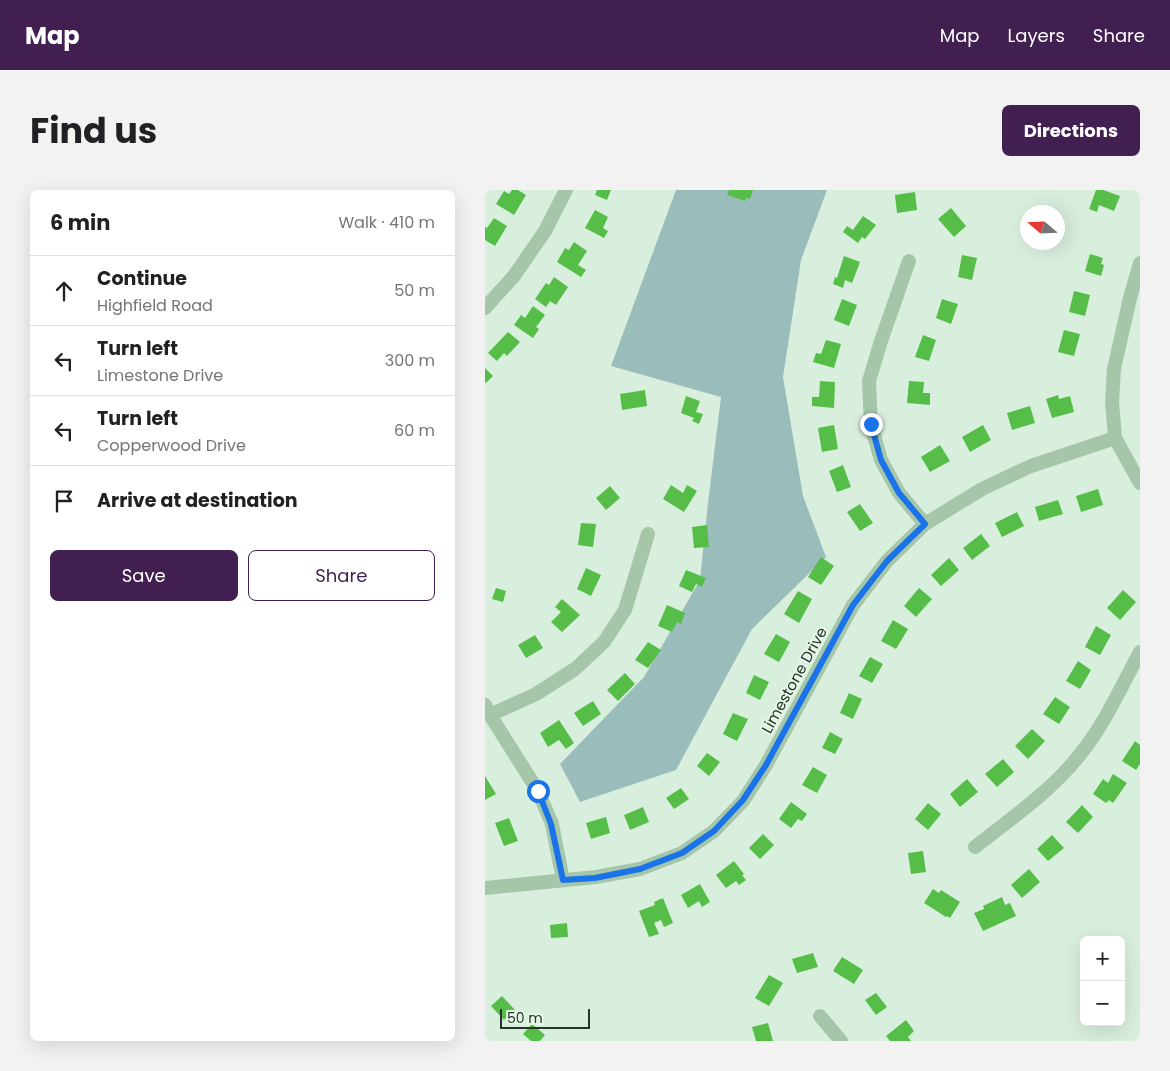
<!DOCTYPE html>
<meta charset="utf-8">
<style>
body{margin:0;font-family:Poppins,sans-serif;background:#f2f2f2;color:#202124}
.controls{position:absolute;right:15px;bottom:15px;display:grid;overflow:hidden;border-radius:8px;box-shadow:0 5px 20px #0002}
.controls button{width:45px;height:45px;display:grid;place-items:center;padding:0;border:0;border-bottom:1px solid #e0e0e0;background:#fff;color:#202124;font:25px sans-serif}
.compass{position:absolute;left:535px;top:15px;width:45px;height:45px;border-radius:50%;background:#fff;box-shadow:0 5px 20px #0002;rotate:289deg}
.scale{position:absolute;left:15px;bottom:12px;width:90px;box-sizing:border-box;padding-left:5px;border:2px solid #273326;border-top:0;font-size:14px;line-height:18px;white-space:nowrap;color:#273326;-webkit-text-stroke:4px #e5f7e8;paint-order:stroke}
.stop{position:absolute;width:15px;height:15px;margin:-11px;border:4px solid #1a73e8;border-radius:50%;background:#fff}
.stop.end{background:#1a73e8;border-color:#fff;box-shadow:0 1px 5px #0008}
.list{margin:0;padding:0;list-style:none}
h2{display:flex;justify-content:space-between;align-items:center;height:65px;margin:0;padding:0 20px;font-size:21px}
h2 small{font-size:16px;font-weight:400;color:#757577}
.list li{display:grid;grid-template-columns:32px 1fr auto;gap:15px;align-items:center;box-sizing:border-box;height:70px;padding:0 20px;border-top:1px solid #e0e0e0}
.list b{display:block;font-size:19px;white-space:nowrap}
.list p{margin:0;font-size:16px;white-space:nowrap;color:#757577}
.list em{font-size:16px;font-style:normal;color:#757577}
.actions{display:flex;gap:10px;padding:15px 20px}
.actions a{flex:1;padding:11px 0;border:1px solid #421f51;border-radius:8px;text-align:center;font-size:18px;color:#421f51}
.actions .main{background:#421f51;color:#fff}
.icon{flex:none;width:28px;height:28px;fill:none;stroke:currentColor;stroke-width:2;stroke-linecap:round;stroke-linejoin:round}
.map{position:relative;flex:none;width:655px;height:851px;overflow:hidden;border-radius:8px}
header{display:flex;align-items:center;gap:30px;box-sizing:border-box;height:70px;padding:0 25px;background:#421f51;color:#fff}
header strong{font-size:24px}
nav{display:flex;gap:28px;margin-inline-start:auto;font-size:18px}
.intro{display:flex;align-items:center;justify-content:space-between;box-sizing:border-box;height:120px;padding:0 30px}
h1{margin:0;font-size:35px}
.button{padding:12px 22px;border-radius:8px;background:#421f51;color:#fff;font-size:18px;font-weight:700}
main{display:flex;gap:30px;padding:0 30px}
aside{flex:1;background:#fff;border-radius:8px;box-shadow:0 5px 20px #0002}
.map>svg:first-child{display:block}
.green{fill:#9abdbc}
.building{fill:#56be48}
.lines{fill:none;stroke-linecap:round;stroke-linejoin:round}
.minor{stroke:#a6c6a9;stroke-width:14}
.route{stroke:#1a73e8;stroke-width:6}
.labels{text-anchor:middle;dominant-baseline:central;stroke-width:4;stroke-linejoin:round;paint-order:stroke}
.street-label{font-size:15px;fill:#273326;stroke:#e5f7e8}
</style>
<header>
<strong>Map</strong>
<nav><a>Map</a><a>Layers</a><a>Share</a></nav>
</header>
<div class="intro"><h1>Find us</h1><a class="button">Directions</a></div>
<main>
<aside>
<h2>6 min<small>Walk · 410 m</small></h2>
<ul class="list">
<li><svg class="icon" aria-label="ahead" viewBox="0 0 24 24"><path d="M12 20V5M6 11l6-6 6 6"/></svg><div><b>Continue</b><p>Highfield Road</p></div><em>50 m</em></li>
<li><svg class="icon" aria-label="left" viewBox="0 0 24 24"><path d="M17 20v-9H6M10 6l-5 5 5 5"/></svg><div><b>Turn left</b><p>Limestone Drive</p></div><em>300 m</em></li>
<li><svg class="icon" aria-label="left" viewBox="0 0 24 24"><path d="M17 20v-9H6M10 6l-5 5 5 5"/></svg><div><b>Turn left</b><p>Copperwood Drive</p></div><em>60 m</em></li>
<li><svg class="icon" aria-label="arrive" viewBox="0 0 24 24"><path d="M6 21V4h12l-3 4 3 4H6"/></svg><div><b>Arrive at destination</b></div></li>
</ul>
<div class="actions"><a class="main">Save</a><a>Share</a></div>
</aside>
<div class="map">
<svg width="655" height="851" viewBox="0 0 655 851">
<rect width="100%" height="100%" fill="#d9efdd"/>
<path class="green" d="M191,0h151l-26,70 -18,117 20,119 23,61 -74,72 -76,141 -96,32 -20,-38 84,-87 56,-97 8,-77 13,-106 -110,-31z"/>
<path class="building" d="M27,0h6l8,5 -12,20 -18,-11 8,-13 5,3z
M112,0h14l-4,10 -12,-5z
M244,0h24l-3,9 -4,-1 -1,3 -18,-6z
M611,0h7l17,6 -6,15 -15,-6 -2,7 -8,-3z
M430,2l2,18 -20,3 -2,-18z
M466,18l15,18 -12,11 -16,-18z
M110,20l13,7 -5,11 5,3 -4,7 -19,-10z
M378,26l13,9 -11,14 -3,-2 -4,6 -15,-11 4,-6 6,4z
M9,28l13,8 -12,20 -10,-6v-13l2,1z
M89,52l13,9 -9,14 8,5 -5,7 -24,-15 8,-14 4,2z
M605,64l13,4 -2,6 3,1 -3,11 -16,-5z
M477,65l15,3 -5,22 -14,-3z
M359,66l16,6 -8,21 -7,-3 -2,8 -10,-4 2,-7 2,1z
M69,87l14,10 -12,18 -6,-4 -4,6 -11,-8 11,-16 3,2z
M589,101l16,4 -5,21 -16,-4z
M357,109l15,6 -8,21 -15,-6z
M457,109l16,5 -7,20 -15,-6z
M48,116l12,9 -9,12 3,2 -6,9 -19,-13 7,-10 4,3z
M579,140l16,4 -6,22 -16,-4z
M23,142l12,10 -13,14 -3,-3 -7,8 -9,-8z
M438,145l13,5 -7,21 -14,-4z
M341,150l15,4 -7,24 -21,-6 3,-9 5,1z
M0,178l8,8 -7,7 -1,-1z
M335,191l15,1 -1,26 -22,-2v-9h7z
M424,191l15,1 -1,11h7v12l-23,-2z
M160,200l2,16 -25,4 -2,-16z
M573,205l1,4 11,-3 4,16 -22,6 -6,-19z
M201,206l14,5 -4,11 7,2 -4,10 -7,-3 2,-3 -13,-5z
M545,216l5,17 -23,7 -5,-17z
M349,235l4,24 -16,3 -4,-24z
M498,235l8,15 -21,12 -8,-15z
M455,255l10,16 -20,11 -9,-15z
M358,275l8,22 -14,5 -8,-21z
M186,295l12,8 4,-8 10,6 -13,21 -21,-13z
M125,296l10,12 -14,12 -10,-12z
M613,299l5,16 -22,7 -5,-16z
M573,310l5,14 -24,7 -4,-14z
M375,314l13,19 -13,8 -13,-19z
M532,322l7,14 -22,11 -7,-14z
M96,333l15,1 -3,23 -15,-2z
M222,335l2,22 -15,1 -2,-21z
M496,344l9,12 -18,14 -9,-12z
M336,367l13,9 -13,19 -13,-8z
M464,368l10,12 -18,16 -10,-11z
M101,378l15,7 -10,21 -14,-7z
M201,380l20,8 -4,9 -6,-3 -4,8 -13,-6z
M11,398l10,3 -3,11 -11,-3z
M434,398l13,11 -16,18 -12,-11z
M638,400l13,12 -16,18 -13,-12z
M313,401l14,8 -13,24 -15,-9z
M77,409l18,16 -18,17 -11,-10 10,-10 -6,-5z
M182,415l18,8 -4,11 -4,-2 -5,10 -14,-6z
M408,430l15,9 -12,20 -15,-8z
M611,436l15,9 -11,20 -15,-8z
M291,444l14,8 -11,20 -15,-8z
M50,445l8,13 -17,10 -8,-13z
M163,452l13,8 -13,18 -13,-8z
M385,467l13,7 -11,19 -13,-7z
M593,471l13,9 -11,19 -14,-8z
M140,483l10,11 -17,17 -11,-11z
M269,485l15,7 -9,18 -14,-7z
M364,503l13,6 -9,20 -13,-6z
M570,507l15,10 -11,17 -16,-10z
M108,511l8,13 -18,12 -9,-13z
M248,523l15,6 -11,22 -14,-7z
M74,530l15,23 -8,6 -7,-9 -11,7 -8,-14z
M547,539l13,12 -17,18 -13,-13z
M345,542l13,7 -8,15 -13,-6z
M650,551l5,4v19l-4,6 -14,-9z
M222,563l13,9 -11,14 -12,-10z
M518,569l11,13 -17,15 -12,-13z
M328,577l14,8 -10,18 -15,-8z
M628,584l14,9 -14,20 -4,-3 -3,3 -13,-9 10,-15 5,4z
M0,586l11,18 -11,6z
M482,589l11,13 -18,15 -10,-13z
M196,598l8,11 -15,10 -8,-11z
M306,612l16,12 -5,7 -4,-2 -7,9 -12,-9z
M443,613l13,11 -13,16 -13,-11z
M597,615l11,12 -15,16 -12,-11z
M158,617l6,15 -19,8 -6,-15z
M121,627l4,16 -19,6 -5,-16z
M24,628l9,23 -14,5 -9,-23z
M278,644l11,11 -14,14 -11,-11z
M567,645l12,13 -16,13 -11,-12z
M438,661l3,21 -15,2 -3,-21z
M249,671l10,13 -2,1 4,5 -7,5 -3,-4 -10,7 -10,-13z
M544,679l11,13 -18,16 -11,-13z
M215,694l10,18 -8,5 -3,-6 -11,7 -7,-13z
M448,699l6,4 2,-3 19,12 -10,16 -3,-2 -1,1 -22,-14z
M517,707l3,8 5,-2 6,13 -33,15 -9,-18 10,-4 -1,-3z
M178,708l10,25 -9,4 -3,-7 -7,3 5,11 -10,3 -10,-26 16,-6 -1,-3z
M82,733l1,14 -17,1 -1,-13z
M328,763l5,14 -21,6 -5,-14z
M357,767l21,13 -9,14 -21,-13z
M284,785l14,8 -14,23 -14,-8z
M391,803l11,14 -11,8 -11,-15z
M17,806l13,14 -11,10 -13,-14z
M421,830l8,11 -6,6 3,4h-21l-4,-5z
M283,833l5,18h-17l-4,-14z
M47,834l13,11 -5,6h-9l-8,-7z"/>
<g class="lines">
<path class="minor" d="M424,71l-28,80 -12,40 2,44 10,35 18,33 26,31
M655,73l-10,35 -16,71 -2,33 3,36 25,45
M0,118l29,-32 31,-45 21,-41
M0,515l5,10 48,76 14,33 11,56
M5,525l46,-21 39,-25 29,-27 21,-32 23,-76
M490,657c35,-28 74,-54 103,-90 26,-31 43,-70 62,-105
M0,698l111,-11 44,-8 42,-16 32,-22 29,-30 23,-36 87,-160 34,-44 38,-37 57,-35 49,-23 84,-28
M335,826l21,25"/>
</g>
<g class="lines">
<path class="route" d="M53,601l13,33 12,56 32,-2 45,-9 42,-16 32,-22 29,-31 23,-35 87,-160 34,-44 38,-37 -26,-31 -18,-33 -10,-36"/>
</g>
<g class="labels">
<g class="street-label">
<text transform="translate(309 490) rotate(-61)">Limestone Drive</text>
</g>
</g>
</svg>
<div class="controls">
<button>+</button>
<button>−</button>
</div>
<svg class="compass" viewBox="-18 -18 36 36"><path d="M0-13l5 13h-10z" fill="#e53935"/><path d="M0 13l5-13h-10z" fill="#757577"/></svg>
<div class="scale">50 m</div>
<div class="stop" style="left:53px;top:601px"></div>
<div class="stop end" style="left:386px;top:234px"></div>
</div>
</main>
